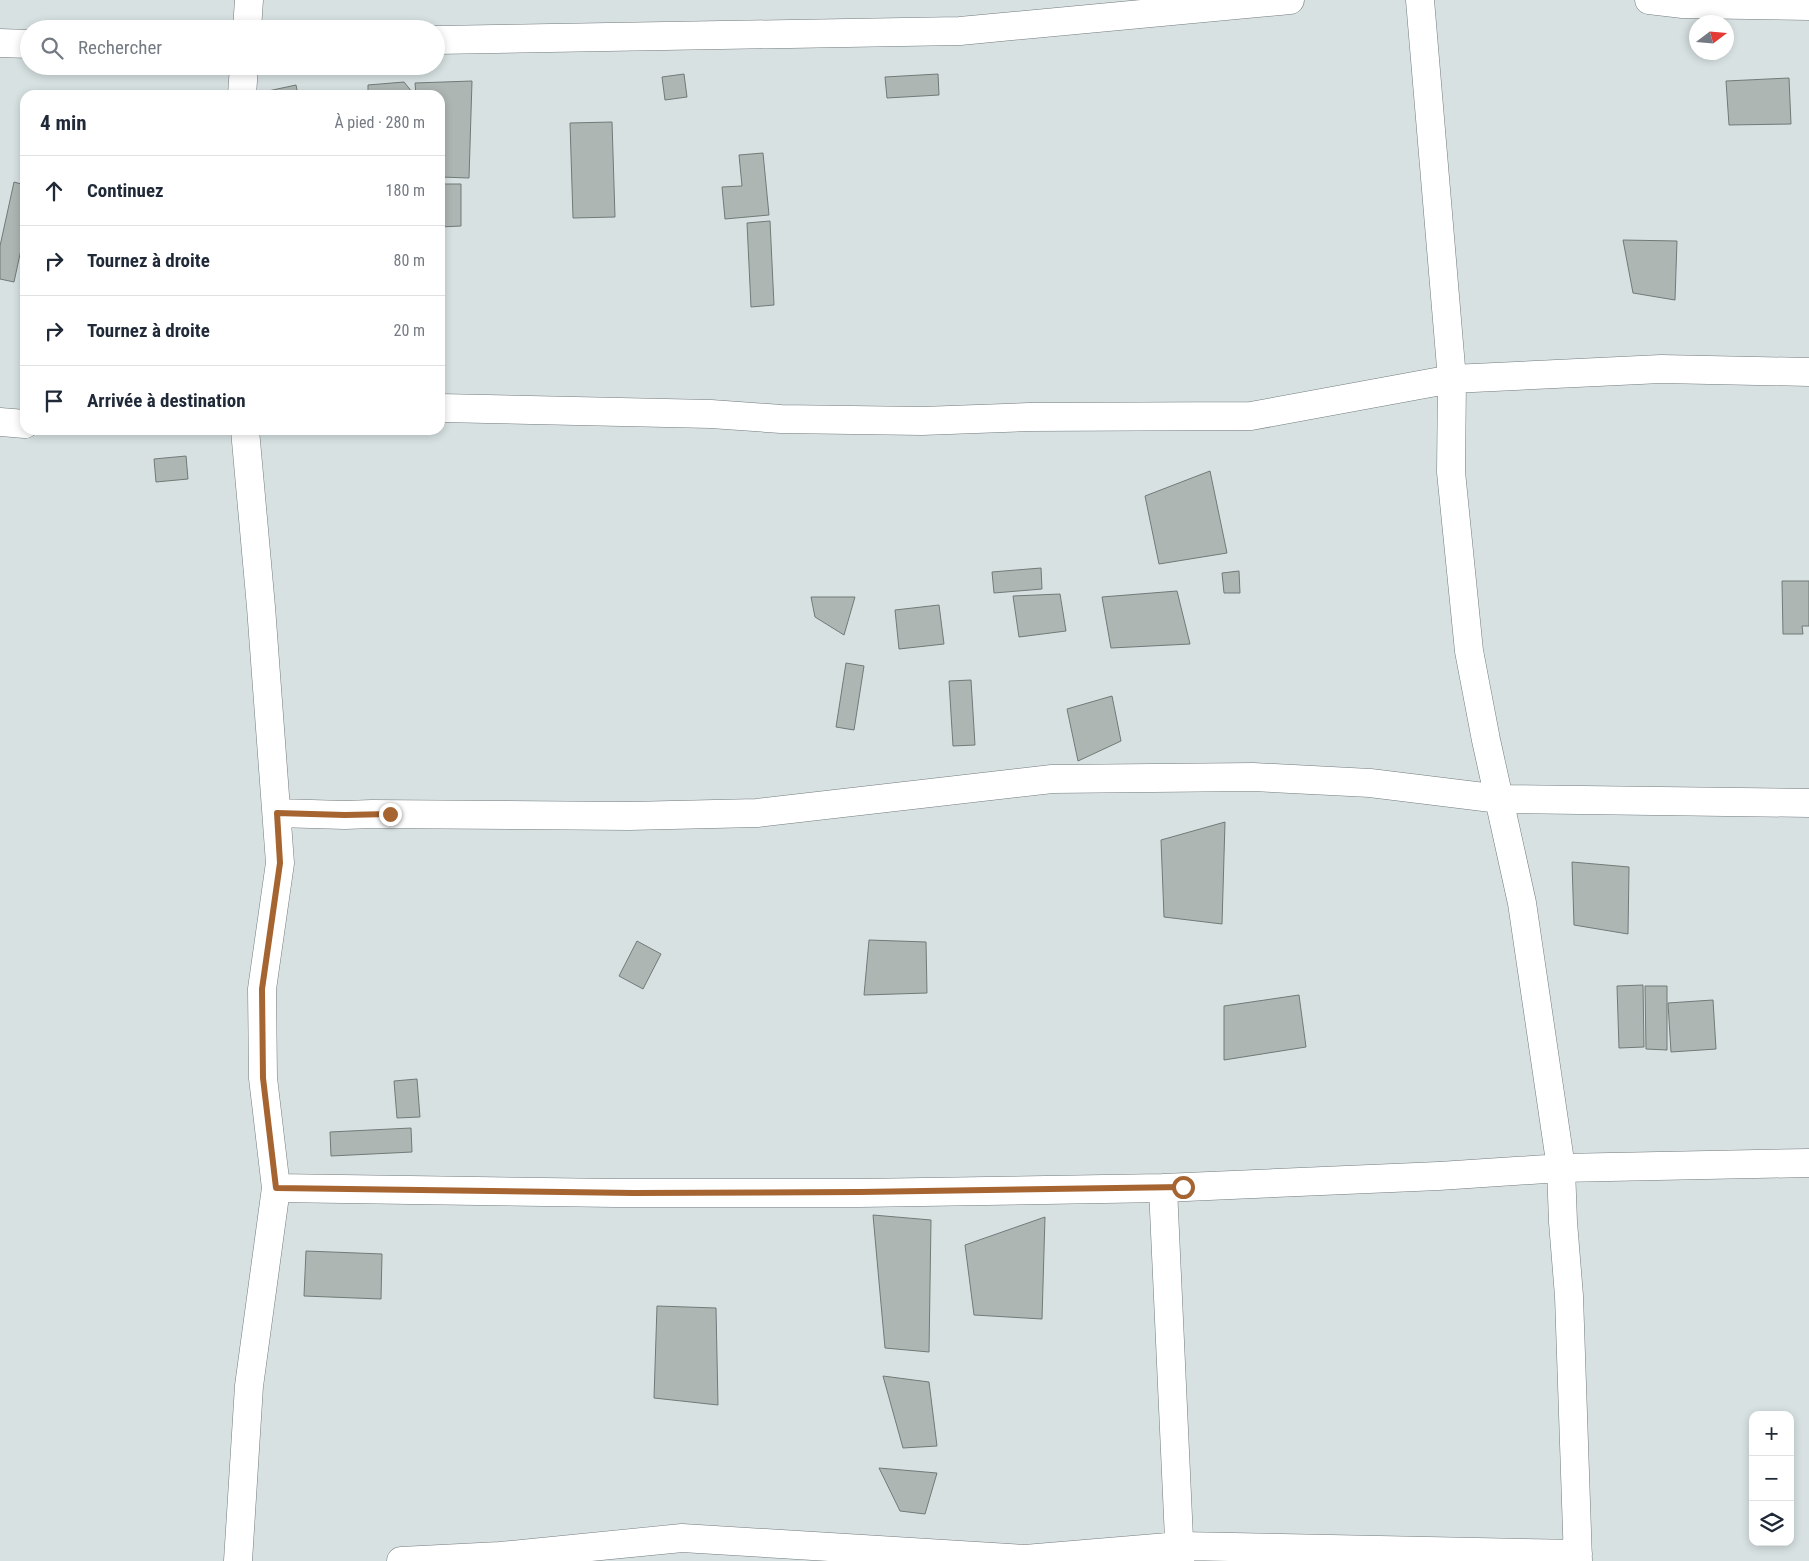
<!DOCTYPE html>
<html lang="fr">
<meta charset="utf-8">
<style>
body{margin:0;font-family:"Roboto Condensed",sans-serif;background:#f6f6f7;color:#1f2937}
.controls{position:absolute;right:15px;bottom:15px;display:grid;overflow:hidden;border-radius:10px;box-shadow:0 2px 8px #0003}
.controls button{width:45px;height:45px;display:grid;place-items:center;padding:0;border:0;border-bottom:1px solid #e0e1e3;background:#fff;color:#1f2937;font:25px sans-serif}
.compass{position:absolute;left:1689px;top:15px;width:45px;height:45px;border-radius:50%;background:#fff;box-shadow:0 2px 8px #0003;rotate:74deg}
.stop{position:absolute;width:15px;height:15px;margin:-11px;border:4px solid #a66431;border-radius:50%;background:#fff}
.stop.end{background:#a66431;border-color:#fff;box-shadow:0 1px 5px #0008}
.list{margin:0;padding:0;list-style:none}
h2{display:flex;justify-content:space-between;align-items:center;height:65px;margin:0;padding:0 20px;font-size:21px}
h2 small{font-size:16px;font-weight:400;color:#747a83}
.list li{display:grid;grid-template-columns:32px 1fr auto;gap:15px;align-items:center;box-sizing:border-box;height:70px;padding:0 20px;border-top:1px solid #e0e1e3}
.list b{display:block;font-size:19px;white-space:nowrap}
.list em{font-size:16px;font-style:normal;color:#747a83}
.icon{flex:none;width:28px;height:28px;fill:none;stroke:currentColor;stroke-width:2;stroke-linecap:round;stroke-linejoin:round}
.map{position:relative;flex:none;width:1809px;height:1561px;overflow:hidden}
.search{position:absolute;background:#fff;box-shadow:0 2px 8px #0003;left:20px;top:20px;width:425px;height:55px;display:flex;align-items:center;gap:12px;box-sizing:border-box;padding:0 18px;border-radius:28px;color:#747a83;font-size:19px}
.panel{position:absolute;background:#fff;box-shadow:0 2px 8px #0003;left:20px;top:90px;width:425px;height:345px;border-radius:15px}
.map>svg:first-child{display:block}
.building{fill:#adb6b3;stroke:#717a77}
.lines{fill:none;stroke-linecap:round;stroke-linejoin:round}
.minor-casing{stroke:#737b7c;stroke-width:29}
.minor{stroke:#fff;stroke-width:28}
.route{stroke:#a66431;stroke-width:6}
</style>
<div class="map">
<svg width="1809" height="1561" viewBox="0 0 1809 1561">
<rect width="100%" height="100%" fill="#d7e1e2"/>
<path class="building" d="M684,74l3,23 -22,3 -3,-23z
M938,74l1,21 -52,3 -2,-21z
M1789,78l2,46 -62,1 -3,-44z
M472,81l-3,97 -29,-1v-82h-24l-1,-12z
M404,82l8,10v3h-44v-10z
M296,85l2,10h-29l-1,-4z
M612,122l3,95 -42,1 -3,-95z
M763,153l6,62 -44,4 -3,-32 20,-1 -3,-31z
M14,182l11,3v46l-11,51 -14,-3v-33z
M440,184h21v42l-21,1z
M770,221l4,84 -23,2 -4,-84z
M1623,240l54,1 -2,59 -42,-7z
M186,456l2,23 -32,3 -2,-23z
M1210,471l17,82 -68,11 -14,-68z
M1041,568l1,21 -48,4 -2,-21z
M1239,571l1,22h-16l-2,-20z
M1782,581h27v45h-7l1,8h-20z
M1177,591l13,53 -79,4 -9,-51z
M1060,594l6,37 -47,6 -6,-41z
M811,597h44l-11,38 -29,-18z
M939,605l5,39 -45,5 -4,-39z
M846,663l18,3 -10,64 -18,-3z
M971,680l4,65 -22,1 -4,-65z
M1112,696l9,45 -43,20 -11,-52z
M1225,822l-3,102 -58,-7 -3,-77z
M1572,862l57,5 -1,67 -54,-9z
M869,940l57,2 1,51 -63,2z
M637,941l24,13 -18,35 -24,-13z
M1643,985l1,62 -25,1 -2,-62z
M1645,986h22v64l-21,-1z
M1299,995l7,52 -82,13v-54z
M1713,1000l3,49 -45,3 -3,-49z
M417,1079l3,38 -23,1 -3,-37z
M411,1128l1,24 -81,4 -1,-24z
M873,1215l58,5 -2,132 -44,-4z
M1045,1217l-3,102 -68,-4 -9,-70z
M306,1251l76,3 -1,45 -77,-3z
M657,1306l59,2 2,97 -64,-7z
M883,1376l46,6 8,64 -34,2z
M879,1468l58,5 -12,41 -25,-3z"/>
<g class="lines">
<defs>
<path id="minor" d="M1420,0l32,379 -1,93 18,179 17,89 36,163 39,265 2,54 6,74 9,265
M1649,0l34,4 126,2
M247,29l2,-29
M436,40l524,-9 330,-31
M0,43l29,1
M242,95l2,-29
M440,408l271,6 70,5 141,2 107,-4 222,-1 201,-37 209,-10 148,3
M0,422l25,2
M277,813l68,2 27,-1 257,2 128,-3 295,-34 201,-2 117,6 130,16 309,4
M276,1188l339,5h245l303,-5 276,-12 122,-8 248,-5
M1163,1188l17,373
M238,1561l11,-175 27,-198 -13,-110 -1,-89 18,-126 -19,-256 -16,-177
M401,1561l99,-5 182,-18 343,21 155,-13 398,8"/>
</defs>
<use href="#minor" class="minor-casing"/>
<use href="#minor" class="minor"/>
</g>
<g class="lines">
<path class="route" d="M390,814l-45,1 -68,-2 3,50 -18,126 1,89 13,110 358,5 226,-1 323,-5"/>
</g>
</svg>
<div class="controls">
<button>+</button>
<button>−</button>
<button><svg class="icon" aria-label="layers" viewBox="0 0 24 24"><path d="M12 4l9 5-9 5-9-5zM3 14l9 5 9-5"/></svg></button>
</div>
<svg class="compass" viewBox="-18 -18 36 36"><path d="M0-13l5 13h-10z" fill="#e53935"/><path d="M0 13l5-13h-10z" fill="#747a83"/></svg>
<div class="stop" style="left:1183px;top:1187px"></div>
<div class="stop end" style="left:390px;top:814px"></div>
<div class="search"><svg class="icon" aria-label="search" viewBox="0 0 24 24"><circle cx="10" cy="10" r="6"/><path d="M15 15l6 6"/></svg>Rechercher</div>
<section class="panel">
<h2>4 min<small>À pied · 280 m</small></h2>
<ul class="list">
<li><svg class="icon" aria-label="ahead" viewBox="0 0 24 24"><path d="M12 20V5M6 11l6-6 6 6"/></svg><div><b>Continuez</b></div><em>180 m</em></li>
<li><svg class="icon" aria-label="right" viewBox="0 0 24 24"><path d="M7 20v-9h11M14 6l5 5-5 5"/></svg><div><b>Tournez à droite</b></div><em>80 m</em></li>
<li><svg class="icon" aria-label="right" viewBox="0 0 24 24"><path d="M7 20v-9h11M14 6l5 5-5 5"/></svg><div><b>Tournez à droite</b></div><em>20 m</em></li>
<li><svg class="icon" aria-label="arrive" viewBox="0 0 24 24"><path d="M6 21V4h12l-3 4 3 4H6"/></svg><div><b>Arrivée à destination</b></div></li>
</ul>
</section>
</div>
